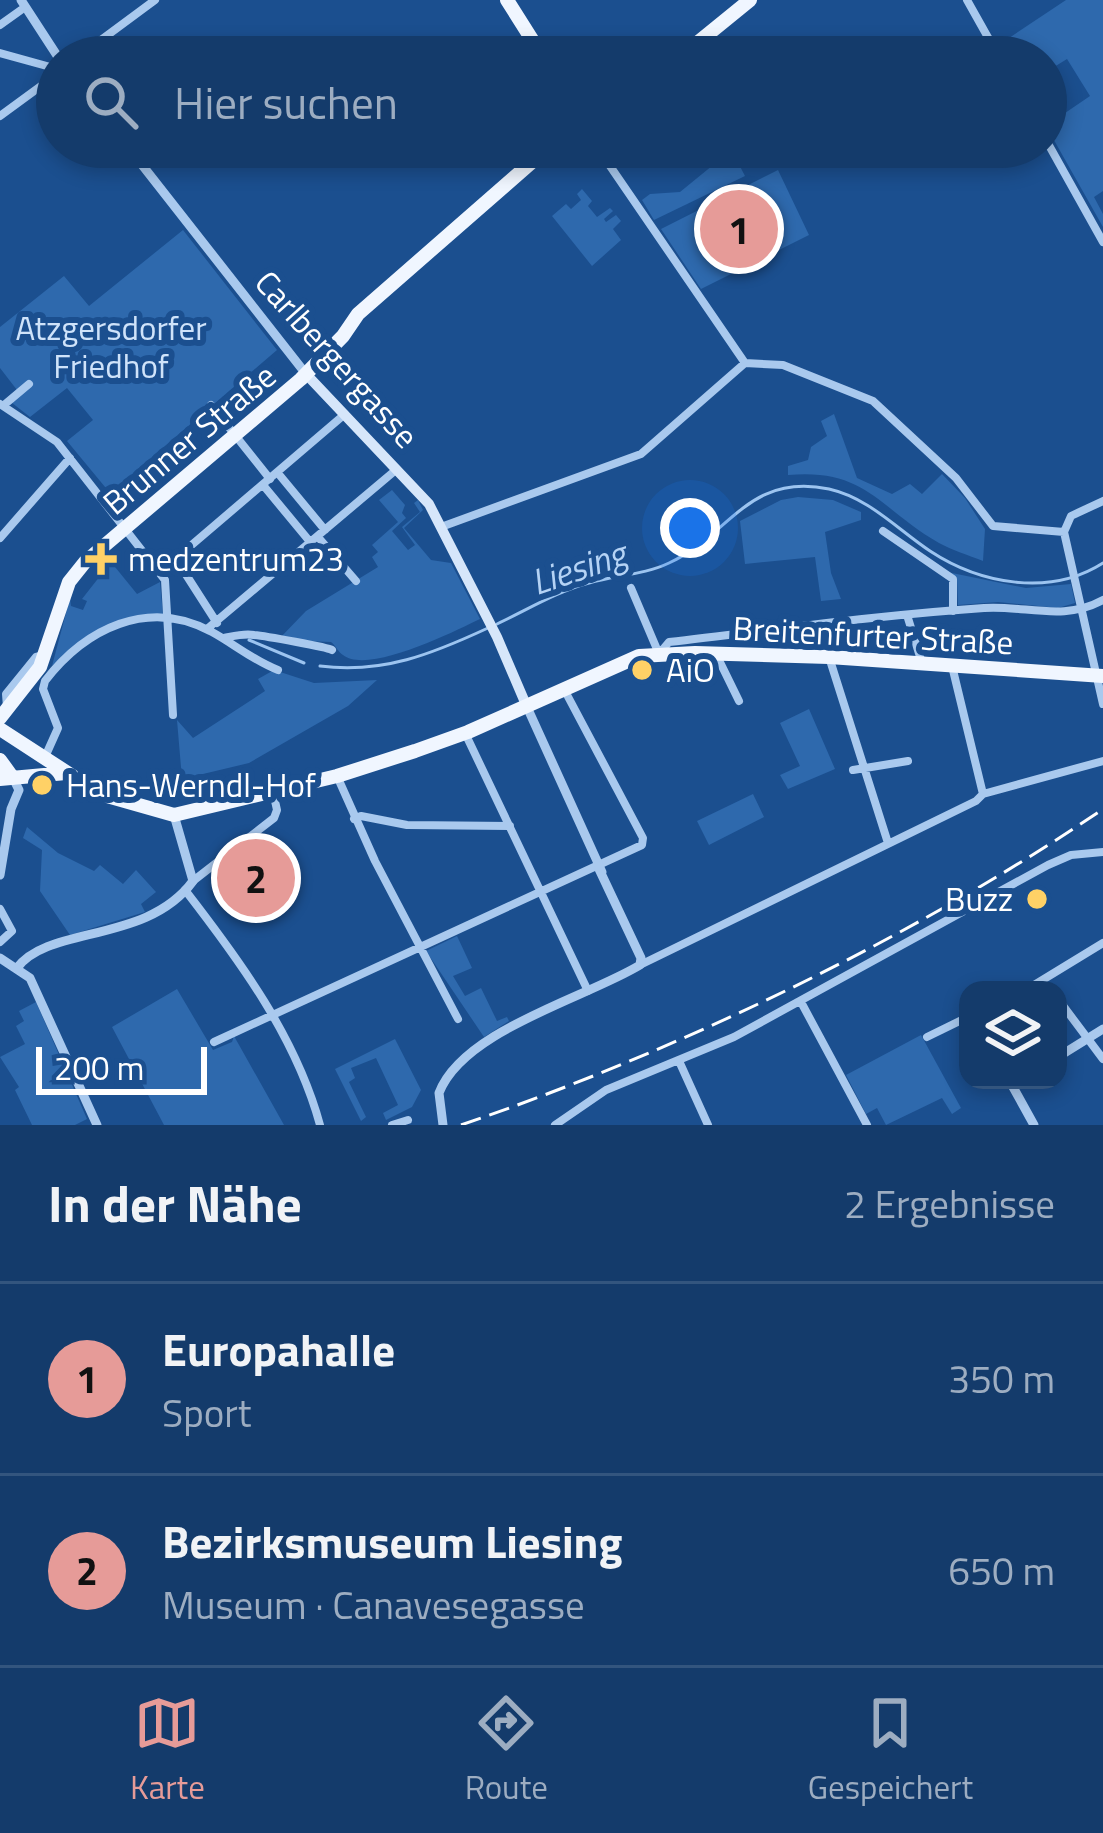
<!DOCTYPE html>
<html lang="de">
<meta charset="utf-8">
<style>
body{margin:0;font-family:"Titillium Web",sans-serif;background:#1d4271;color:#f1f3f6}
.controls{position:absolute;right:36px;bottom:36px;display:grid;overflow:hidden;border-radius:24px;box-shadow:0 6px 18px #0003}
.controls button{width:108px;height:108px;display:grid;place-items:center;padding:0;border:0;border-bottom:3px solid #33557e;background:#143b6b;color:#f1f3f6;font:60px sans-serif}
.scale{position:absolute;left:36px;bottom:30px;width:171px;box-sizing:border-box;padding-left:12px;border:6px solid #fff;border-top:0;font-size:33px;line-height:42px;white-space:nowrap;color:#fff;-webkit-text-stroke:9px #1b4f8f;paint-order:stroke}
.you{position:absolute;left:690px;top:528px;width:42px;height:42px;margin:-30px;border:9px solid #fff;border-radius:50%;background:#1a73e8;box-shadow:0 0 0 18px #1a73e833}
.badge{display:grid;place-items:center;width:78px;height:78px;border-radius:50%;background:#e69b98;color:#111;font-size:39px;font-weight:700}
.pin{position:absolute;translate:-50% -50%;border:6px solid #fff;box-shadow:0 3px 12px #0006}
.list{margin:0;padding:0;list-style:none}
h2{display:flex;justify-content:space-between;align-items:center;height:156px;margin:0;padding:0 48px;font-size:51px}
h2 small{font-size:39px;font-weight:400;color:#9dadc1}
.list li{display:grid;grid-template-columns:78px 1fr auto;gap:36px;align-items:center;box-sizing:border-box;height:192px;padding:0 48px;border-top:3px solid #33557e}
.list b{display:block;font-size:45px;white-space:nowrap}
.list p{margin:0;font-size:39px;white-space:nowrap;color:#9dadc1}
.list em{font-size:39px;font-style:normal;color:#9dadc1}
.icon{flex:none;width:66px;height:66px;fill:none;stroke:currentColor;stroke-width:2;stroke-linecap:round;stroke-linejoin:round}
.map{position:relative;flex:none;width:1103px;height:1125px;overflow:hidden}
.search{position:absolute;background:#143b6b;box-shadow:0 6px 18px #0003;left:36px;right:36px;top:36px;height:132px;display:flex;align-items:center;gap:30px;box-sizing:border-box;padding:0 42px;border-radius:66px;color:#9dadc1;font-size:45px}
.sheet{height:540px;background:#143b6b}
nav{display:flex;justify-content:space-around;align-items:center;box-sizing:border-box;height:168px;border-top:3px solid #33557e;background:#143b6b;font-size:33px;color:#9dadc1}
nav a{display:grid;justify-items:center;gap:6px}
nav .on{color:#e69b98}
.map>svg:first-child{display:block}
.green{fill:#2e69ad}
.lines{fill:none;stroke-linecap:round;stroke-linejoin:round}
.stream{stroke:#9cc4f0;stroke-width:3}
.minor{stroke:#a9c9ee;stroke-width:8}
.tertiary{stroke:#a9c9ee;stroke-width:9}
.secondary{stroke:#d6e6fa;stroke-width:10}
.primary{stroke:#f0f6ff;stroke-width:14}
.rail{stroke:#fff;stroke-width:3;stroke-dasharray:21 9;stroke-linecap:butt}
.poi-dot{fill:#ffd166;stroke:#1b4f8f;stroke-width:4.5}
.labels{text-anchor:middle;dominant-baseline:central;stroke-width:12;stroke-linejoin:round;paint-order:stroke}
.park-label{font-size:33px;fill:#cfe3fa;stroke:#1b4f8f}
.street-label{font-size:33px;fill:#fff;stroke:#1b4f8f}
.poi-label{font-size:33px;fill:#fff;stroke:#1b4f8f;text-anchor:start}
.water-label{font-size:36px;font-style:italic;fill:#b5d3f5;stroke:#1b4f8f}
</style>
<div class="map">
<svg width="1103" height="1125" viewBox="0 0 1103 1125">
<rect width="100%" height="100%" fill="#1b4f8f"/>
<path class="green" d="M1066,0h37v191l-9,6 9,17v13l-57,-101 44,-30 -23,-37 -21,13v-15h-39l-7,-13z
M719,147h11l15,29 -91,44 -12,-20 8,-6 30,-2 38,-31z
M778,170l31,65 -108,54 -40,-60z
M582,189l10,12 -4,5 9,11 13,-9 3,3 -9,8 2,3 10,-7 5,6 -8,8 8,11 -29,26 -40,-50 14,-12 5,5 10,-9 -4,-6z
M183,230l94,120 -167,143 -43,-52 26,-21 -26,-32 -37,29 -23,-18 10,-9 -17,-22v-41l64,-51 25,30z
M834,414l23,64 35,16 18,-10 12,10 20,-20 23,24 20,31 -2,32c-15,-6 -31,-11 -44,-18 -60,-34 -72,-75 -151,-68v-9l20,-6 3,-13 16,-11 -6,-15z
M392,490l13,15 -3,8 4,5 -14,13 16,19 7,-5 -13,-18 18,-15 -6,-9 4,-3 5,10 -19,18 27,32 20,3 29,56c-25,12 -112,56 -137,36 -5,-3 -7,-9 -12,-13l-53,-2 28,-29 72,-44 -6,-10 6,-5 -6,-7 26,-23 -19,-22z
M798,497l35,3 28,12v8l-36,12 6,41 10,26 -20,2 -6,-44 -70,7 -5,-43 41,-21z
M111,562l26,32 23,-12 3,33c-54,0 -73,18 -111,51l18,-68 1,8 12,4 4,-9 -5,-2z
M947,572l79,16 45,-4 4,19 -17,5 -60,-6 -40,3 -1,-26z
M274,670l40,13 63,-3 -29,26 -99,57 -67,16 -5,-59 16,18 72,-47 -7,-12z
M809,709l26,60 -47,20 -8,-14 20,-9 -20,-43z
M753,794l11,23 -55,28 -12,-24z
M27,827l31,26 36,18 6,-6 23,19 13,-14 20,22 -15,12 4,8 -75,23 -30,-44 2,-41 -19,-12z
M457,936l15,32 -19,8 12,20 16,-8 16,33 10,-4 2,4 -25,16 -58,-86z
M177,989l36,61 19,-8 2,-6 50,89h-120l-52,-98z
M36,1002l51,117 -12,6h-43l-17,-35 4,-3 -19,-30 25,-13 -9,-18 8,-5 -5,-10z
M921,1035l40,73 -9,6 -10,-16 -56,27 -9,-17 -11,6 -20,-39z
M395,1039l26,51 -9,17 -26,13 -3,-7 15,-8 -22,-47 -25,10 4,10 -6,4 17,35 -5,4 -26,-52z"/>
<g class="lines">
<path class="stream" d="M497,624c30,-14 61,-33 92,-41 27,-8 55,-8 80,-20 60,-27 79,-91 160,-74 40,9 68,40 101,62 50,33 120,46 173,12
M249,640l55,23
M320,666c63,8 112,-12 168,-38"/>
<path class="minor" d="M967,0l32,57
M0,25l21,-15
M0,53l54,15
M78,57l77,-57
M0,116l56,-41
M1046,140l57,102
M597,147l148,216
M0,404l57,38 108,138 8,135
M4,405l25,-21
M211,405l59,74
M277,472l48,58
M263,485l48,58
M441,527l200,-73 104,-91 38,2 90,36 83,77 37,48 71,6
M883,531l70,48v32
M1064,532l39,172
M1064,532l7,-16 32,-15
M318,537l38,44
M0,538l70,-80
M176,559l41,64
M160,572l185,-158
M631,588l28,66 10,-12c105,-12 210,-27 315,-34 42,-3 79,14 119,-8
M907,615l15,48
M207,629l190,-160
M224,638c10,-2 20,-5 30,-3 11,1 73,12 78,15
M716,654l23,47
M829,657l59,186
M952,666l31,128
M7,707l-1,-13 30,-37 8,-2
M465,733l123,258
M45,757l13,-29 -15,-39 2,-8c40,-52 103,-84 167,-49 22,12 42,29 66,38
M853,770l55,-9
M337,776l38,85 83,158
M354,819l7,-3 46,9 103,1
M193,881l81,-63 3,-8 -4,-18
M185,890c55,71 111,147 135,235
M0,909l12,22 -12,11
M640,965l336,-164 7,-7 120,-33
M1026,990l77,-47
M1058,999l45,60
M801,1002l66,123
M927,1037l41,-20
M214,1042l428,-197 1,-7 -78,-147
M679,1061l29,64
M392,1125l16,-5
M555,1125l51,-35 128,-53 314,-172 23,-10 32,-3"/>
<path class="tertiary" d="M21,0l37,57
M57,61l-3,7 3,8
M128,147l178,227
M527,707l75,165
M0,875l11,-66 8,-19 -6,-12
M0,958l30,20 67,147
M17,968c32,-43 130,-24 176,-87l-19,-66
M1058,1057l45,-28
M1016,1080l-3,7 21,38
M443,1125l-4,-32c24,-63 147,-95 201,-128l1,-7 -42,-89"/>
<path class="secondary" d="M306,374l123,130 68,133 30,70"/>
<path class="primary" d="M507,0l36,57
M680,57l70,-57
M0,718l40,-51 29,-85 16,-20 216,-183 42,-43 15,-22 191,-167
M0,729l100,65 74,21 163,-39 78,-25 53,-19 171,-76 56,-3 134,4 274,19
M0,760l13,18
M0,779l66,-6"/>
<path class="rail" d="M461,1125c217,-74 452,-187 642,-316"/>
</g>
<g class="poi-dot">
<path d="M95 541h12v12h12v12h-12v12h-12v-12h-12v-12h12z"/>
<circle cx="642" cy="670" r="12"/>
<circle cx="42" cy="785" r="12"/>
<circle cx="1037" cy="899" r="12"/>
</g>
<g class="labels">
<g class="park-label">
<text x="111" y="328">Atzgersdorfer<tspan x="111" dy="38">Friedhof</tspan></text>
</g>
<g class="street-label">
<text transform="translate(337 359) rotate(48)">Carlbergergasse</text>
<text transform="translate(189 439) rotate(-40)">Brunner Straße</text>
<text transform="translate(873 635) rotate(3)">Breitenfurter Straße</text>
</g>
<g class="poi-label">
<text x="128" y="559">medzentrum23</text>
<text x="666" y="670">AiO</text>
<text x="66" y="785">Hans-Werndl-Hof</text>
<text x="1013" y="899" text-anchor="end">Buzz</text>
</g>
<g class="water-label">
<text transform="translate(578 567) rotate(-19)">Liesing</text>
</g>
</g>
</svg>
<div class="controls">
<button><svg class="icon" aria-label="layers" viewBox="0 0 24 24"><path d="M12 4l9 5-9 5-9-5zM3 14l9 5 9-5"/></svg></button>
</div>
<div class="scale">200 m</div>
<div class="you"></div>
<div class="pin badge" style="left:739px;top:229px">1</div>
<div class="pin badge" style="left:256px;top:878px">2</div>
<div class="search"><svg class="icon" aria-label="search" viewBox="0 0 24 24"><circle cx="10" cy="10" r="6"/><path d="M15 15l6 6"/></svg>Hier suchen</div>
</div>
<section class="sheet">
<h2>In der Nähe<small>2 Ergebnisse</small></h2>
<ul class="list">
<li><span class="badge">1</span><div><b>Europahalle</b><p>Sport</p></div><em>350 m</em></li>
<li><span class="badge">2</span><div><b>Bezirksmuseum Liesing</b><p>Museum · Canavesegasse</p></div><em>650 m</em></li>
</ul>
</section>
<nav>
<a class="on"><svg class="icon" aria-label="map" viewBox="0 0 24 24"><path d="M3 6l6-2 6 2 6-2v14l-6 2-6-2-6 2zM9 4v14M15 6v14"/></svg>Karte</a>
<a><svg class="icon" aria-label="directions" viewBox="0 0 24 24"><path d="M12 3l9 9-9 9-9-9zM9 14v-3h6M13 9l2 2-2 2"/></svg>Route</a>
<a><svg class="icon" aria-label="saved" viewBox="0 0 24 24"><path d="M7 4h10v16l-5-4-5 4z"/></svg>Gespeichert</a>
</nav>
